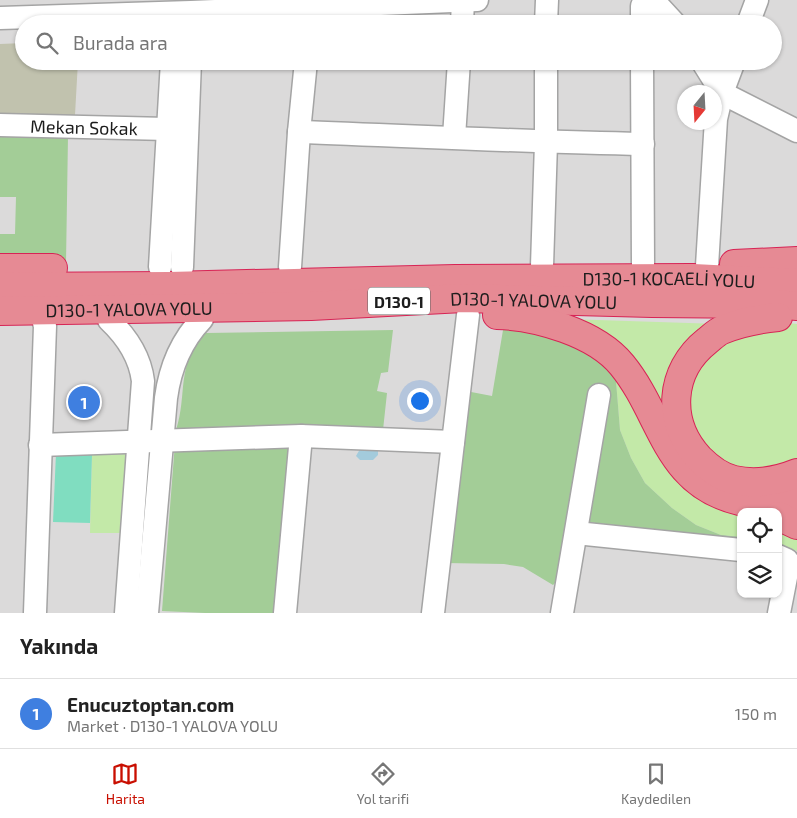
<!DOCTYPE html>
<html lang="tr">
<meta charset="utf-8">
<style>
body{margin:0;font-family:"Exo 2",sans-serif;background:#f6f6f6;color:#222}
.controls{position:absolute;right:15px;bottom:15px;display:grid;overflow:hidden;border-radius:10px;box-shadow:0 1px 4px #0004}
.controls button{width:45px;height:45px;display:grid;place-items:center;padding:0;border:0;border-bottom:1px solid #e0e0e0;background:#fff;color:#222;font:25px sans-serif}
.compass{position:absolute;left:677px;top:85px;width:45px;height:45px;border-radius:50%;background:#fff;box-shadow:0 1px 4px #0004;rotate:198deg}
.you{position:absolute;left:419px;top:400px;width:18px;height:18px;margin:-12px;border:4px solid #fff;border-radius:50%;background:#1a73e8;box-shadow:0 0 0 8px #1a73e833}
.badge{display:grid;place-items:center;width:32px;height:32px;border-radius:50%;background:#c90f01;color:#fff;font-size:16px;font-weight:700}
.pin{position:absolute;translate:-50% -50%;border:2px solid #fff;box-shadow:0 1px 5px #0006}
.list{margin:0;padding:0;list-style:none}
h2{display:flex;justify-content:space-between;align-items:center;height:65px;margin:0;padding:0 20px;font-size:21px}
h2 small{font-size:16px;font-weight:400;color:#767676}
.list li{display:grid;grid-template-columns:32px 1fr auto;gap:15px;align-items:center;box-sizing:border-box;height:70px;padding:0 20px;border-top:1px solid #e0e0e0}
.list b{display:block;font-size:19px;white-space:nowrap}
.list p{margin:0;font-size:16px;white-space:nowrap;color:#767676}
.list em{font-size:16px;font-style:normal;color:#767676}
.icon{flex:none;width:28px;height:28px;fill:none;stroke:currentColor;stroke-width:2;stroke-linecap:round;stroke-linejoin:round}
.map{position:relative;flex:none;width:797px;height:613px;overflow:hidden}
.search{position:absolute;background:#fff;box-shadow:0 1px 4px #0004;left:15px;right:15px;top:15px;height:55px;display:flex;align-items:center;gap:12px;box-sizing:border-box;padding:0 18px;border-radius:28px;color:#767676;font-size:19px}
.sheet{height:135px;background:#fff}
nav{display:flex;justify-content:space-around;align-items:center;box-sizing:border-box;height:70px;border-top:1px solid #e0e0e0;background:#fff;font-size:14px;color:#767676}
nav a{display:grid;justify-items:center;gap:2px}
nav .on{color:#c90f01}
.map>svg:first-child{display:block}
.residential{fill:#dbdada;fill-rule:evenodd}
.construction{fill:#c1c2ae}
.grass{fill:#c3e9a8}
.forest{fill:#a3cd97}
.pitch{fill:#80ddc0}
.water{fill:#a3cbdc}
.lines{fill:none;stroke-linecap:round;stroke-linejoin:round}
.minor-casing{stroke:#a4a4a4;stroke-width:25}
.highway-casing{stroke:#d72455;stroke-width:30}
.minor{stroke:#fff;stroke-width:22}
.highway{stroke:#e68a94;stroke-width:28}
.labels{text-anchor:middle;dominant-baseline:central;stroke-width:4;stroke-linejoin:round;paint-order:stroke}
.shield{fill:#fff;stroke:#616161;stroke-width:1}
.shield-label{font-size:16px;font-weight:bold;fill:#1d1d1d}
.street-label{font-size:18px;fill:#1d1d1d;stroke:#fff}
</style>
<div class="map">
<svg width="797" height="613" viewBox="0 0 797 613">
<rect width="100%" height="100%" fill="#eeebe2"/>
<path class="residential" d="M0,0h797v613h-797zM24,24h749v37h-749zM684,92h30v30h-30zM741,512h37v82h-37z"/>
<path class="construction" d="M24,43v18h54l-3,54h-75v-71z"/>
<path class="grass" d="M567,319l152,5 -50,88 83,83z
M786,323l11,1v140l-58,7 -35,-21 -16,-38 5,-40 32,-36z
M616,381l125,131v25l-20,-2 -25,-10 -24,-17 -27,-25 -14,-25 -11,-28z
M128,454l-7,79h-31l2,-78z
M778,525l19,9v17l-19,-8z"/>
<path class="forest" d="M0,133l68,3 -2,127 -66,-1v-28h15l1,-37h-16z
M520,322l80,33 16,26 4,49 11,28 14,25 27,25 24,17 25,10 20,2v3l-171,-20 -10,58 -7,7 -30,-18 -19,-3 -59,-1 21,-172 26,5 11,-66z
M393,330l-5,42 -7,1 -4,18 10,2 -4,37 -85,-3 -18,186h-75l-43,-2 14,-181c12,-36 -1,-66 30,-97z"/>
<path class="pitch" d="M56,453l36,2 -2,68 -37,-1z"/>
<path class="water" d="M360,449h15l3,2v4l-5,5h-13l-4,-4z"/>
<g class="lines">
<defs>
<g id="minor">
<path d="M653,0l22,24"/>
<path d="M0,18l191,-6 286,-12"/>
<path d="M462,24l1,-24"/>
<path d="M546,24l1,-24"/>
<path d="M642,24v-18l3,-6"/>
<path d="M748,24l9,-24"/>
<path d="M642,61l1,205"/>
<path d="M702,61l20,32 75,38"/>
<path id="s1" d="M0,125l167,4"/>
<path d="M299,132c115,4 229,10 344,12"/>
<path d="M454,137l5,-76"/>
<path d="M542,266l4,-123v-82"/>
<path d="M707,266l9,-147 6,-26 12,-32"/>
<path d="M160,267l12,-206"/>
<path d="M182,267l8,-206"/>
<path d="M290,267l9,-135 7,-71"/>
<path d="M109,320c18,17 31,37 34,61l-17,232"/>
<path d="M40,445l261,-9 152,6"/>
<path d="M576,533l165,17"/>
<path d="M778,556l9,4 1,7 -9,46"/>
<path d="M35,613l10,-287 -2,-7"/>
<path d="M147,613l19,-215c4,-30 15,-57 36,-79"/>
<path d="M285,613l16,-177"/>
<path d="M433,613l35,-298"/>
<path d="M562,613l37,-218"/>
</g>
<g id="highway">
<path d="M734,264l63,-3"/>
<path d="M0,268h53"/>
<path id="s2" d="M0,287l169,-1 286,-7 238,-1 104,5"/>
<path id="s3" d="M0,311l311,-5 152,-8 189,5 125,1 20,2"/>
<path d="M497,315c40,1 99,18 125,50 41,50 43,119 118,136 13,3 42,-1 57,-2"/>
<path d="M778,317c-20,2 -37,5 -56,13 -5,2 -10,7 -15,11 -38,30 -41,81 -8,117 9,9 22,19 35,22 22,5 43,1 63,-7"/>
<path d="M778,516l19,9"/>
</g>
</defs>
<use href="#minor" class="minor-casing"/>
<use href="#highway" class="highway-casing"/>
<use href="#minor" class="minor"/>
<use href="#highway" class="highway"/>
</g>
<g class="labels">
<rect class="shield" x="368" y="287.5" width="62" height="27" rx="4"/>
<g class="shield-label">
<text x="399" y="301">D130-1</text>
</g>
<g class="street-label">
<text stroke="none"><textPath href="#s1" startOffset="84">Mekan Sokak</textPath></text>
<text stroke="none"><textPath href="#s2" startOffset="669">D130-1 KOCAELİ YOLU</textPath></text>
<text stroke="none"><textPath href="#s3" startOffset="534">D130-1 YALOVA YOLU</textPath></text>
<text stroke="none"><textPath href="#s3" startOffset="129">D130-1 YALOVA YOLU</textPath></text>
</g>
</g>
</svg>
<div class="controls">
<button><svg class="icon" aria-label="locate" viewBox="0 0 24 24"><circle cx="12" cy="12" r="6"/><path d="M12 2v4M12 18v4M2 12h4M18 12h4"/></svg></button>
<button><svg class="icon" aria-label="layers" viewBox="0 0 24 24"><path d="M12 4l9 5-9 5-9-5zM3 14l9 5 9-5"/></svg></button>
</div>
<svg class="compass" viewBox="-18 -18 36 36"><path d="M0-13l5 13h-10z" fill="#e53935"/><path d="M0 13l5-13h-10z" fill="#767676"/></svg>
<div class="you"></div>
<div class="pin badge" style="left:84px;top:402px;background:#3f7fe0">1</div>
<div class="search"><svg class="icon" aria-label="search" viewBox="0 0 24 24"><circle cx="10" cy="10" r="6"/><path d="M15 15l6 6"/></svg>Burada ara</div>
</div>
<section class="sheet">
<h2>Yakında<small></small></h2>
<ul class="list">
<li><span class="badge" style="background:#3f7fe0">1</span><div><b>Enucuztoptan.com</b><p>Market · D130-1 YALOVA YOLU</p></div><em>150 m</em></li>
</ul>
</section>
<nav>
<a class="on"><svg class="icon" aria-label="map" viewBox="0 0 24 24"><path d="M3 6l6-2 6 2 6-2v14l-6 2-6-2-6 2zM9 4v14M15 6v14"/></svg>Harita</a>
<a><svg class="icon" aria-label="directions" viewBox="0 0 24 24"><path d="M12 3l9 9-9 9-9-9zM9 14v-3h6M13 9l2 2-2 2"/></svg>Yol tarifi</a>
<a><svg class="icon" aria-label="saved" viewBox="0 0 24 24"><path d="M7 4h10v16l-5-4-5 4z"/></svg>Kaydedilen</a>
</nav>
